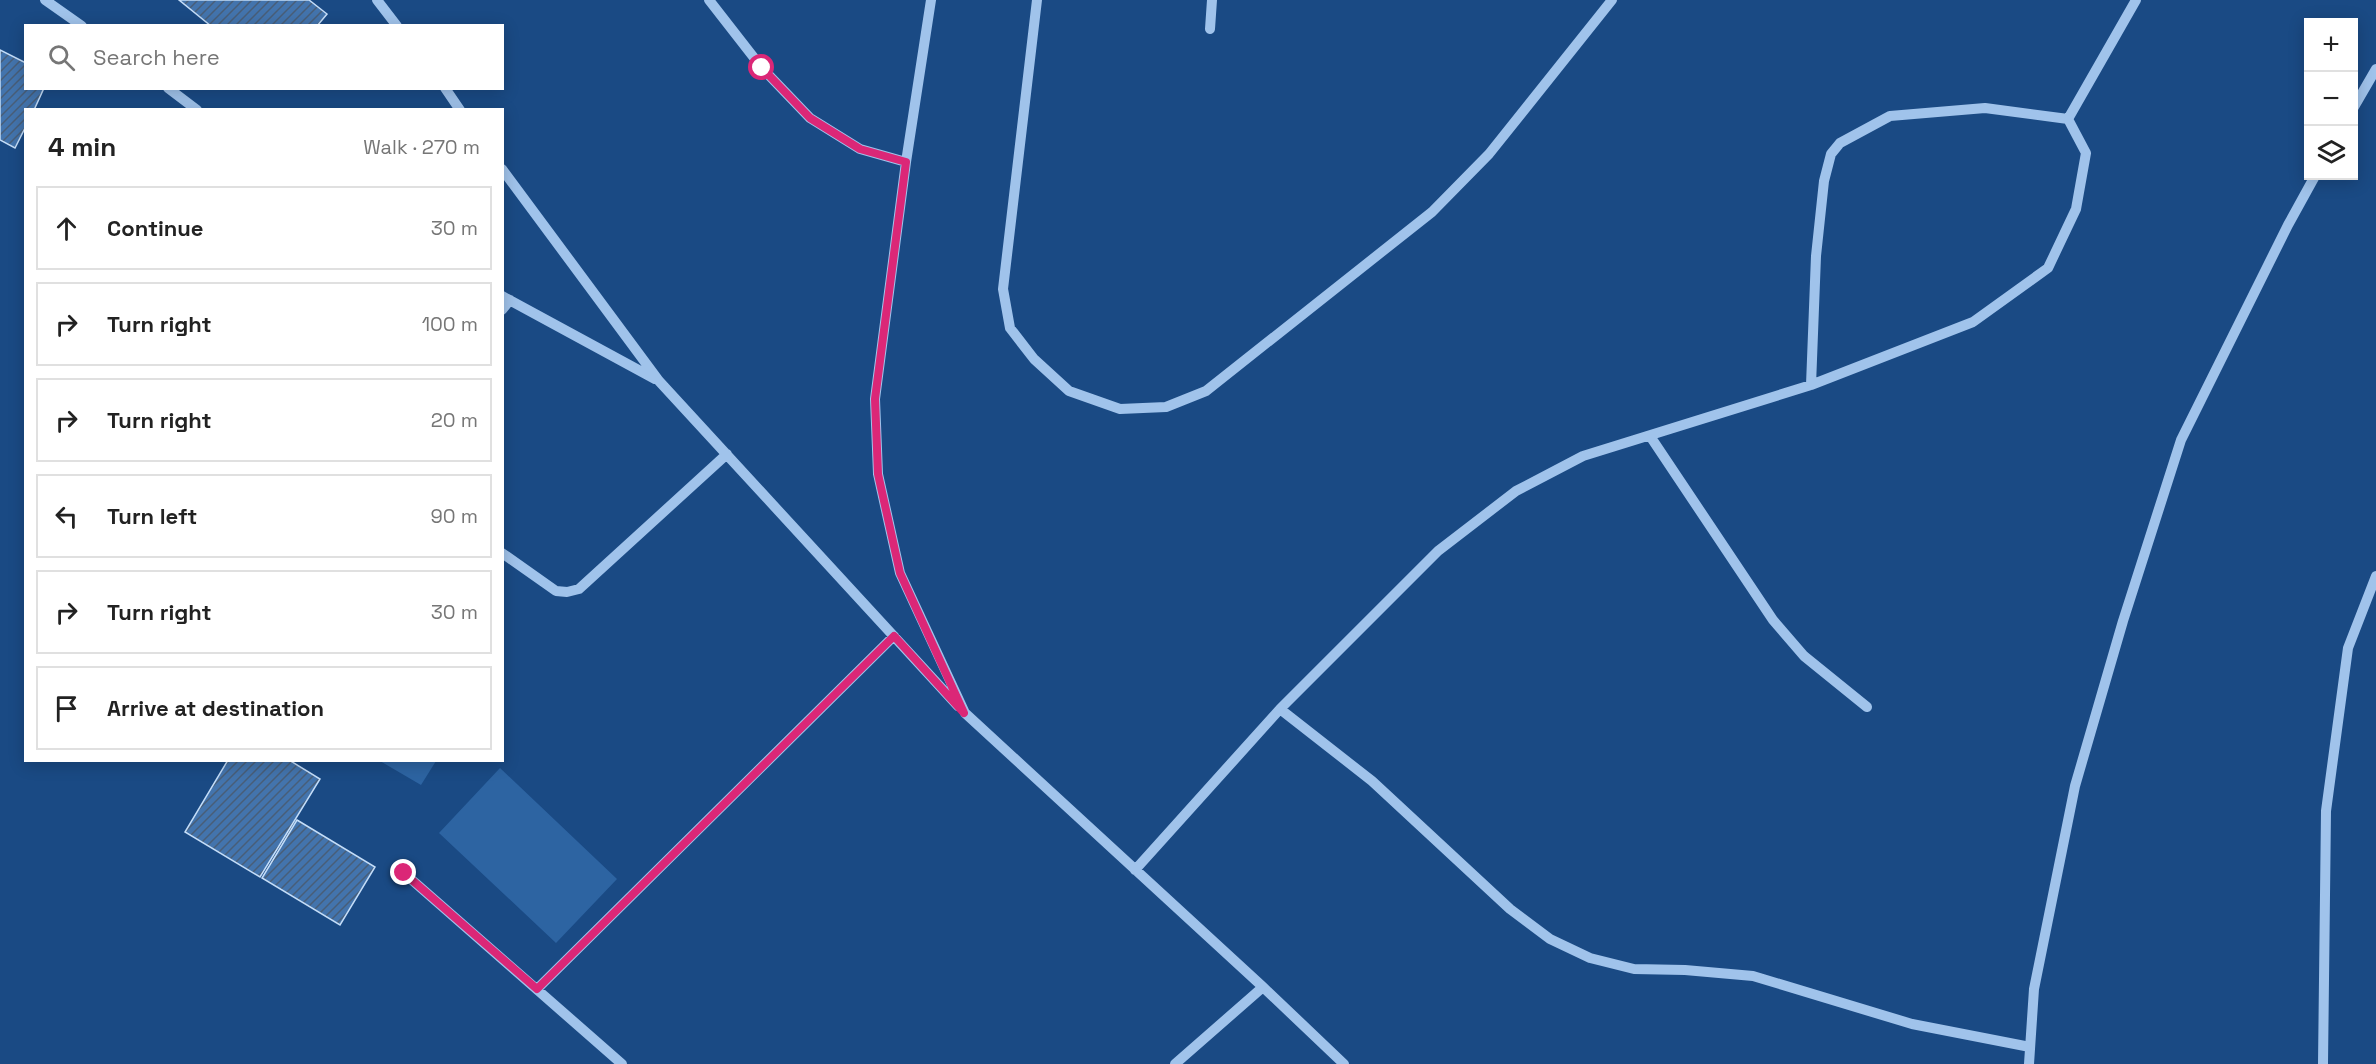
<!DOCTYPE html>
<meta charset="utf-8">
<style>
body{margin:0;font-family:"Space Grotesk",sans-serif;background:#f2f2f2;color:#222}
.controls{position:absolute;right:18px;top:18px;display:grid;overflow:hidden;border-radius:0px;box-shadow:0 3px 15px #0003}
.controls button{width:54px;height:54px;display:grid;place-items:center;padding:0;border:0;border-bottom:2px solid #e0e0e0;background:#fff;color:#222;font:30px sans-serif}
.stop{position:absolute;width:18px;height:18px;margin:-14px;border:4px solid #db2777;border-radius:50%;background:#fff}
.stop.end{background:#db2777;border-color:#fff;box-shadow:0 2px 6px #0008}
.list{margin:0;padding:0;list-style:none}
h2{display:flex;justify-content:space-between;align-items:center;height:78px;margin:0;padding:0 24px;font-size:26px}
h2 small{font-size:20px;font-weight:400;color:#767676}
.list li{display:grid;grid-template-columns:39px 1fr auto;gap:18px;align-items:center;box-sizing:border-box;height:84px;margin:0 12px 12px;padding:0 12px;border:2px solid #e0e0e0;border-radius:0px}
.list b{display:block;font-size:22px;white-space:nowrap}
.list em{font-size:20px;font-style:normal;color:#767676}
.icon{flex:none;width:33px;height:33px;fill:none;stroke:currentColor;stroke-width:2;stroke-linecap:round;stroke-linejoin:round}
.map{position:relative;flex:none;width:2376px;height:1064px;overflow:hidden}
.search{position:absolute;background:#fff;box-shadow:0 3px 15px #0003;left:24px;top:24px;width:480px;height:66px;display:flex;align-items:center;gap:15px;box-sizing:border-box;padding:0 21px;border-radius:0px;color:#767676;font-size:22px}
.panel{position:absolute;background:#fff;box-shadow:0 3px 15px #0003;left:24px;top:108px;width:480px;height:654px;border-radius:0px}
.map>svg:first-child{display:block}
.garden{fill:#2d64a2}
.building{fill:url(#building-hatch);stroke:#c4ddf8;stroke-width:1.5}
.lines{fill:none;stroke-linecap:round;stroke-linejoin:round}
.minor{stroke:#a0c3eb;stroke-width:10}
.route{stroke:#db2777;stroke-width:8}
</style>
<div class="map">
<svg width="2376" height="1064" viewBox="0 0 2376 1064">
<defs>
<pattern id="building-hatch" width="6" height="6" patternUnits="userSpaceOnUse" patternTransform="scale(1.5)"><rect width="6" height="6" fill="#4374ad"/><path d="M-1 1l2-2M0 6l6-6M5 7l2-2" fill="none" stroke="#485e78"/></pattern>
</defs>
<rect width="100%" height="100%" fill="#1a4a84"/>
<path class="garden" d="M380,761h56l-15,24z
M500,768l117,111 -61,64 -117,-110z"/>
<path class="building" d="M179,0h130l18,14 -10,12h-106z
M0,50l26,13v25h18l-10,22h-8v16l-11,22 -15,-8z
M228,760h61l31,19 -60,98 -75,-45z
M297,820l78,47 -35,58 -78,-47z"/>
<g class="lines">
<path class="minor" d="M45,0l37,26
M377,0l20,26
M709,0l53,68 48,50 50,31 46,13
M931,0l-25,162 -31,237 3,75 22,99 65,140 298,274 81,77
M1037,0l-34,289 7,39 24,31 35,32 51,18 46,-2 40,-16 226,-179 57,-58 123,-154
M1210,29l2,-29
M168,88l29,22
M445,88l15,22
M2354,107l22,-38
M2068,119l68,-119
M502,169l157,212 299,325
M502,296l153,83
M502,310l8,-10
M1811,385l5,-129 8,-75 7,-27 9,-11 50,-27 95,-8 83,11
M1650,436l123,184 31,36 63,51
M502,553l54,38 11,1 12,-3 148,-135
M1280,709l92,72 138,128 40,30 40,19 44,11 51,1 68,6 159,48 118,23
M1135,870l145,-161 158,-158 78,-60 67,-35 228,-71 162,-63 75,-54 28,-59 10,-56 -18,-34
M404,873l218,191
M537,989l357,-353
M1175,1064l88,-77
M2029,1064l5,-75 41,-203 48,-165 58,-181 107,-215 27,-49
M2323,1064l3,-253 22,-163 28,-72"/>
</g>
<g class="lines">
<path class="route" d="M404,873l133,116 357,-353 70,77 -64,-140 -22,-99 -3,-75 31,-237 -46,-13 -50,-31 -48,-50"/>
</g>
</svg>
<div class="controls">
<button>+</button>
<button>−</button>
<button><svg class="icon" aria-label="layers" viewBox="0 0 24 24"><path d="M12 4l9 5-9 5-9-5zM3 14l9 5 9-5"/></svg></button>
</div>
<div class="stop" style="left:762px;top:68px"></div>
<div class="stop end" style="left:404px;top:873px"></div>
<div class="search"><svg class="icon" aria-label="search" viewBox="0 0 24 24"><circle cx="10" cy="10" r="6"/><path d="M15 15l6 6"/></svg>Search here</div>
<section class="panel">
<h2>4 min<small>Walk · 270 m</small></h2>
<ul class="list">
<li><svg class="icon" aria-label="ahead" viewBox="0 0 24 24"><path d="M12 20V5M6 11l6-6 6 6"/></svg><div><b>Continue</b></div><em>30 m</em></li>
<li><svg class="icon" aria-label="right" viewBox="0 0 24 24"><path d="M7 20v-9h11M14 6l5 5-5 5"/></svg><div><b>Turn right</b></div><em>100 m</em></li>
<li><svg class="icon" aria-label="right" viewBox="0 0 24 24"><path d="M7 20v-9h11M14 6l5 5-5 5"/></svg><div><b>Turn right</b></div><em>20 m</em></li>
<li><svg class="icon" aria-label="left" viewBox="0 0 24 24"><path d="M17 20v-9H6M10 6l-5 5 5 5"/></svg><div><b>Turn left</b></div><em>90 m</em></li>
<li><svg class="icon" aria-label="right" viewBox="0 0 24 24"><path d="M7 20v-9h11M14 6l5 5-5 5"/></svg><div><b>Turn right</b></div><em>30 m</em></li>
<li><svg class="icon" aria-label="arrive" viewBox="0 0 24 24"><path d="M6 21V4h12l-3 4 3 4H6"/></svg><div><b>Arrive at destination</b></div></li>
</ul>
</section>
</div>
